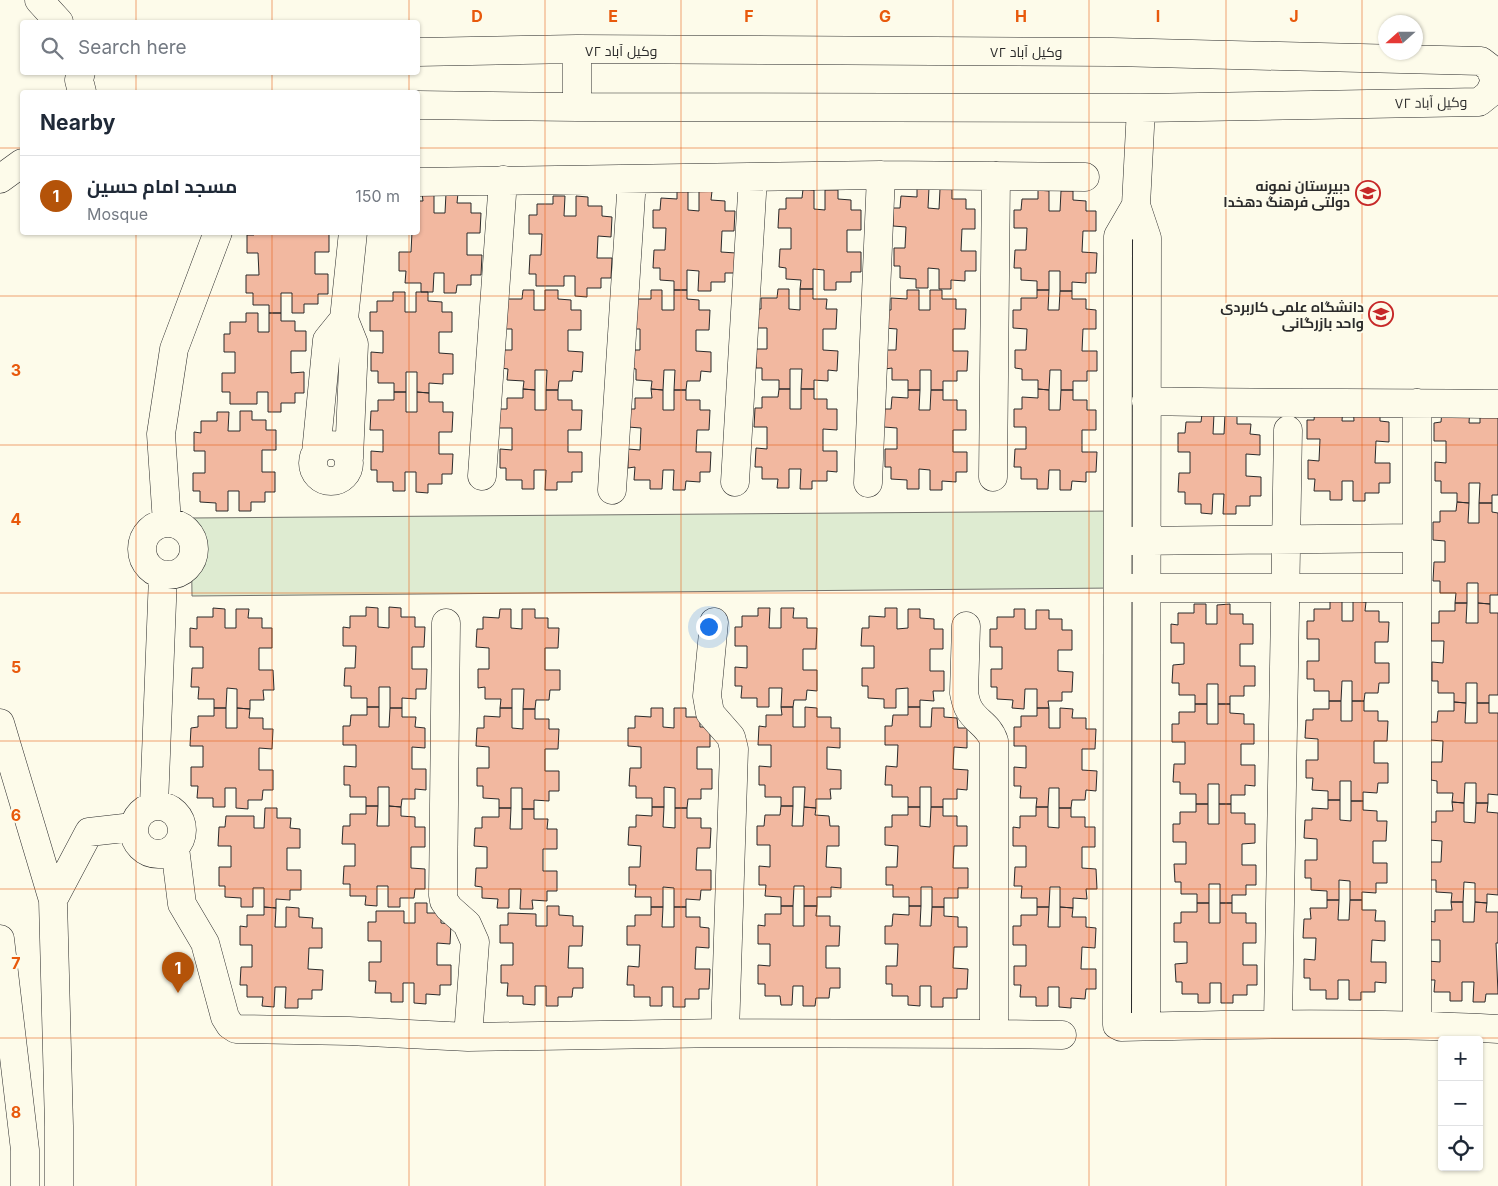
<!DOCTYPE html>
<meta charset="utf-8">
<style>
body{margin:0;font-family:Inter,Cairo,sans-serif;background:#f6f6f7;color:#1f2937}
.controls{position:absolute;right:15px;bottom:15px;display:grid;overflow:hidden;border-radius:5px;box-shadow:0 1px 4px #0004}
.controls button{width:45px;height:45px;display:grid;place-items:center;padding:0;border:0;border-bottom:1px solid #e0e1e3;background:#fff;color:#1f2937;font:25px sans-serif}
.compass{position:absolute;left:1378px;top:15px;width:45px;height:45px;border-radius:50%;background:#fff;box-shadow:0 1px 4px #0004;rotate:249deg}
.you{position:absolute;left:708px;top:626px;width:18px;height:18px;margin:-12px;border:4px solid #fff;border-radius:50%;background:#1a73e8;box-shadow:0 0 0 8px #1a73e833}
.badge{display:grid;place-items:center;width:32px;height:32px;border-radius:50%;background:#b45309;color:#fff;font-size:16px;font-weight:700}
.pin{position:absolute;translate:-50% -41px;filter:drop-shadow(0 1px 2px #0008)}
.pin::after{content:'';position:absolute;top:26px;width:18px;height:15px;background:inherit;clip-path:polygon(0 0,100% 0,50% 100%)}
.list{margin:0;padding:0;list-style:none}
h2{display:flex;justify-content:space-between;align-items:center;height:65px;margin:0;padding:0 20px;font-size:21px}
h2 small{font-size:16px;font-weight:400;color:#747a83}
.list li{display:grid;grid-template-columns:32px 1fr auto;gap:15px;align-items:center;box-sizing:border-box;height:80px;padding:0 20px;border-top:1px solid #e0e1e3}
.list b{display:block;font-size:19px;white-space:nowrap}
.list p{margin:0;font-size:16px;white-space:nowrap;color:#747a83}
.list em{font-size:16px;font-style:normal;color:#747a83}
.icon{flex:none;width:28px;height:28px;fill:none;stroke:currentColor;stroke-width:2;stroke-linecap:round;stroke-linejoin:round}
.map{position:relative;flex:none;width:1498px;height:1186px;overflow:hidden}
.search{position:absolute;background:#fff;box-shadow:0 1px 4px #0004;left:20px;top:20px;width:400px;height:55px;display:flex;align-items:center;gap:12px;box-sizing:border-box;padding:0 18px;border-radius:5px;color:#747a83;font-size:19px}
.panel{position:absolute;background:#fff;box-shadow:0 1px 4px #0004;left:20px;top:90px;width:400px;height:145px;border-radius:5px}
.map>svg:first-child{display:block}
.green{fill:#deebd1;stroke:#74746e}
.building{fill:#f2b8a0;stroke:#2b2b2b}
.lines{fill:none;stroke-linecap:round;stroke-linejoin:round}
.minor-casing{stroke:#2b2b2b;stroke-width:29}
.highway-casing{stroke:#2b2b2b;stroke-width:29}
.minor{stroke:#fdfbea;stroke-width:28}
.highway{stroke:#fdfbea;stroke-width:28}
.grid{fill:none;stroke:#e8590c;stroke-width:1;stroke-opacity:0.55}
.labels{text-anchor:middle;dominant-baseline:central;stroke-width:4;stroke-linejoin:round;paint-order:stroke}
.street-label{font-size:14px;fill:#2b2b2b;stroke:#fdfbea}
.poi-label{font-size:14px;font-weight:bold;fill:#2b2b2b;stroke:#fdfbea;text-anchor:end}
.grid-label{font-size:16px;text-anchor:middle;font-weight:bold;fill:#e8590c;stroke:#fdfbea;stroke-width:4;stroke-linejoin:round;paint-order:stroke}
</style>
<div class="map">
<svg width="1498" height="1186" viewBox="0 0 1498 1186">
<rect width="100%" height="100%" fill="#fdfbea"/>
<path class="green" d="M1115,511l1,77 -924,8 -1,-78z"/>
<path class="building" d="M917,188h12l-1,20 11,1 1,-20h12v10h14v10h9v20h-13l-1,22h15v20h-11v10l-14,-1v9h-12v-20l-11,-1v20h-12v-9l-16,-1v-12h-6v-18h11l1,-21 -13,-1v-18h7l1,-12 16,1z
M803,189l11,1v19l11,1v-20h13v9l13,1v10h10v20h-14v22h14v20h-10v10h-15v8h-12v-20l-11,-1v20h-13l1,-9 -15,-1v-11l-7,-1 1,-18h11v-21h-13l1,-19h7v-11h16z
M677,190h11v20l11,1v-20h13l-1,9 14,1v10h10l-1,20h-12l-1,21 15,1 -1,20h-10v9h-14v9h-13l1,-20 -12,-1v20h-13v-9l-14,-1v-12h-7l1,-18h11l1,-22h-13v-18h7l1,-12 16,1z
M1038,190l11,1v20h11l1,-20h12v9l13,1v10h10v20h-13l-1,21 15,1 -1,20h-10v10l-14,-1v9h-12v-20h-11v19h-12v-9l-16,-1v-12h-7l1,-18h11l1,-22h-13v-18h7l1,-11h16z
M422,193h12v20h11l1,-20h12l-1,10h14v10h10l-1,20h-13v22h15l-1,20h-10v10h-14l-1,8h-12v-20h-10l-1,19h-12v-9h-16l1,-12h-7v-19h12l1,-20h6v-31h5z
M553,196h12l-1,20h12v-20l12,1v9h14v10l10,1 -1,20 -13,-1 -1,22h15l-1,20h-10v10h-14v9l-12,-1v-20h-11v10h-28v-12h-7l1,-19h11l1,-21h-13v-19h8v-11h16z
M254,232h75v20h-14v22h13v20h-10v10h-14v9h-12v-20h-11v20h-12v-8h-16v-12h-7v-18h13l-1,-22h-11v-18h7z
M778,289h11v20l11,1v-21h13v10h14l-1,10h11l-1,20h-13v21l15,1 -1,20 -9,-1v11l-14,-1v9h-13l1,-20h-12v20h-11v-9h-17v-12h-6v-19h11v-21h-13v-19h7v-11h16z
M523,290h11v20h11v-20h13v9l13,1v10h10v20h-13v21l15,1 -1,20 -9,-1 -1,10h-13l-1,9h-12l1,-20h-12v20l-12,-1 1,-8 -17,-1 1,-11 -7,-1v-18h11v-21h-13l7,-30h16z
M651,290h11v20h12v-20h13v9l12,1v10h11l-1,20h-13v21l15,1v20l-10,-1 -1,10h-13l-1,9h-12l1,-20h-11l-1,20 -12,-1 1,-8 -16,-1v-11l-7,-1v-18h11v-21h-13l7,-30h17z
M907,290h12v20h11v-20h12v9h14v10h10l-1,20h-12v22h15l-1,20h-10v10h-14v9h-12v-20h-11v20h-12v-10h-16v-12l-7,1 1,-19h10l1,-21 -13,-1v-18h7v-12l16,1z
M1037,290h12l-1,20h11l1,-19h12v8h14v10l10,1v19h-13l-1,22h15v20h-10v10h-14v9h-12v-20h-11l-1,20 -11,-1v-9h-16v-11l-7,-1v-18h11l1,-21 -14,-1v-18h8v-12h16z
M393,292h12v20h11v-20h12v9l14,1v10h10v20h-13v21l14,1v20h-10v10l-14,-1v10l-12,-1v-20h-11v20h-12v-9h-16v-12h-7v-19l12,1v-22h-13v-19h7v-11h16z
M246,313h12v19h11v-19h12v8h14v10h11v20h-15v22l13,-1v21h-9v10h-14v9h-13v-20h-11v12h-27v-12h-8v-19h13v-21h-11v-18h6v-12h16z
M523,389l12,1v20h11v-20h12v10h14v10h10l-1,20h-13v22h14v20h-10v10h-15v8h-12l1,-20h-12v19h-12v-9h-16v-12h-6v-19l12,1v-22h-13l1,-19h7v-11h16z
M651,389l12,1v20h11v-20h12v10h14v10h10l-1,20h-12l-1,22h15l-1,20h-10v10l-14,-1 -1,9h-12l1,-20h-11l-1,19h-12v-9h-16l1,-13 -7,1v-19l12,1 1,-22 -13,-1v-18h7v-11h17z
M779,389h11v20h11v-20h13v10h13v10h10v21l-14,-1v22h14v21l-10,-1v10h-15v8h-12l1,-20h-12v19h-12l1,-9h-16v-12h-7l1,-19 11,1v-22h-13l1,-19h7v-11h16z
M1038,389l11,1v20h11l1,-20h12v10h14v10h9v20h-14v22h15l-1,20h-10v10l-14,-1 -1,9h-11v-20h-11l-1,19h-11v-10h-16v-12h-7l1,-18h11v-22h-12v-18h8v-12l16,1z
M908,390h12l-1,20h11l1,-20h12v10h14v10h9v20h-13v22h14v20h-11v10l-14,-1v9h-12v-20l-11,-1v20h-12v-9l-16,-1v-12h-6v-18h12v-21l-13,-1v-18h7l1,-12 16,1z
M394,392h12v20h11v-20l12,1v9h14v10h10l-1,20h-13v22h14l-1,20h-10v10h-14v9l-12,-1v-20h-11v19h-12v-9h-16v-12h-6v-19l12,1v-22h-13l1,-19h7v-11h16z
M1343,405l-1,16h12l-1,-16 27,6v10l9,1v20l-13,-1 -1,22h15v20h-11v10h-14v8h-12v-20h-11v19h-12v-9h-16l1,-12h-7v-19l11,1 1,-22h-13v-19h7l1,-11z
M1480,405l18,8v82h-6v8h-13l1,-20h-11v20l-12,-1v-9h-16v-12h-6v-19l11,1v-22h-12v-18l7,-1 1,-11 28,-4 -1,16h11z
M240,411h12v9h14v10h10v20h-14v22h13v20h-10v10h-14v9h-12v-20h-11v20h-12v-8l-16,-1v-11h-7v-18h12v-22h-11v-19l7,1v-12h16v-9h12l-1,19h12z
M1202,414h12l-1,20h11l1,-20 12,1v9h14l-1,10 10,1v20l-14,-1v22l15,1v19h-11v10h-14v8h-13l1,-20h-11l-1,20 -11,-1v-9h-16v-12h-7l1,-19h11v-21h-12v-19h7l1,-11h15z
M1457,502l12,1 -1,20h11v-20h13v9l6,1v82h-8v9l-12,-1v-20h-11v20h-12l1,-10h-16v-12h-7l1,-19h11v-21l-12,-1v-18h7v-11h16z
M1330,601h12v20h11v-20l13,1 -1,9h14v11h10l-1,20h-13v21h14v20h-10l-1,10h-13l-1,8h-12v-20h-10l-1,20h-12v-10h-15v-12h-7v-18h12v-22h-12v-18h7v-12h16z
M1455,603h12l-1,20h12v-20l12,1v9h8v82h-9v8h-12v-20h-11v20l-12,-1v-9h-16v-12h-6v-19l11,1 1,-22h-13v-18h8v-12h16z
M1194,604h12v20h11v-19l13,-1v10h13v10h10v20h-13v22h15v20h-11v10h-14v8h-12v-20h-11v20h-12v-9h-16v-12h-7l1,-18 11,-1v-21h-13v-19l7,1v-12h16z
M366,607l12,1v19l11,1v-21l12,1v9h14v10h10l-1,20h-12v22h15l-1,20h-10v10l-14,-1v10h-12v-21h-11v20h-12v-9h-16v-12h-7l1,-18h10l1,-22h-13v-19l7,1v-12h16z
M213,608l12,1v19h11v-19h13l-1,9h14v10h10v20h-13v22h14l1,20h-11l1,10h-14v9l-13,-1v-19l-10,-1 -1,20h-12v-9h-16l1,-12h-8l1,-19h11v-21h-13v-19l7,1v-12h16z
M758,608h12l-1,20h12v-20h13l-1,10h14v10h10l-1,21h-13v21h14v21l-10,-1 -1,10h-12l-1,7h-12l1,-19h-13v19h-12v-9h-16l1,-12h-7v-19l12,1v-22h-12v-19h7v-11h16z
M885,608h12v21l11,-1v-19h12v9l14,1v10h9v20h-13v22h14v20h-11l1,10 -14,-1v7h-12v-19l-12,1v19h-12v-9l-16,-1v-12h-6v-18h12v-22h-13l1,-18h7v-12l16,1z
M500,609h11v19l11,1v-20h13v9h13v10h11l-1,20h-13v22h15v20h-10l-1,10h-13l-1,9h-12l1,-20h-12v19h-12l1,-9h-16v-12l-7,1v-19h11v-21l-13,-1 1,-18h6v-12l16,1z
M1014,609h11v20h11v-19h13v9h13v11h10v20h-14v21l15,1 -1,20h-10v9h-14l1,7h-12v-19h-12l-1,20 -12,-1 1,-8 -16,-1v-12h-6v-18h11v-22h-12v-18h7v-12h17z
M1329,701h12v20h11v-20h12v10h14v10h10l-1,20h-13v22h14v20h-10l-1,10 -14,-1v9h-12v-20h-11v19h-12v-9l-16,-1 1,-12h-7v-18h12v-21l-13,-1 1,-18h7v-11h16z
M1454,702l12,1 -1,20h12v-20h12v10h9v82l-10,-1v9h-12v-20h-11l-1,20 -12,-1 1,-9h-16v-12l-6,-1v-18h11l1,-21 -13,-1v-18h7l1,-11h16z
M1195,704h12v20h11v-20h12v9l14,1v10h10v20h-13v21h14v21l-10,-1v10h-14v9h-12v-20h-11v20h-12v-10h-16v-12h-7l1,-18h11v-22h-13v-18h7v-12h16z
M367,707h12v20h10l1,-19h12v9h14l-1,10 10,1v20l-13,-1v22h14v21l-11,-1v10h-13l-1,8 -12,-1v-19h-11v19h-12v-9h-16v-12h-6v-19l12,1v-22h-13v-19h7l1,-11h16z
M781,707h12v20h12v-20l12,1v9h14v11h9v20l-13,-1v22l14,1v19h-11l1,10h-15v9l-12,-1 1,-20h-12v19h-12v-9h-16v-12h-6v-19l12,1v-22h-13l1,-19 7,1v-12h16z
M908,707h12v20h11l1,-19h12v9l13,1 1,10h9v20l-13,-1 -1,22 15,1 -1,20 -10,-1v10h-14v8h-12v-20h-11v20h-12v-10h-16v-12h-7l1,-19 11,1 1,-22h-13v-19h7l1,-11h15z
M214,708h12v20h11v-20l13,1 -1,9h14v11h10l-1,20 -13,-1v22h14v20h-10l-1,10h-14v9l-12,-1v-20h-11v19h-12v-9h-16l1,-12h-7v-19h12v-21h-13l1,-18 7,-1v-11h16z
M500,708h12v20l11,1v-20h12v10h14v10h10l-1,20h-13v22h14v20h-10v10l-15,-1v9h-12v-21h-11v20h-12v-9l-16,-1v-12h-6v-18h12v-21l-13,-1 1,-18h7v-12l16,1z
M651,708h12v19l11,1v-20h12v9h14v10h10v20h-13v22h15v20h-11v10h-13l-1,9h-12v-20l-11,-1v20h-12v-9h-16v-12h-7l1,-18h11v-21l-13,-1v-18h7v-12l16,1z
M1037,708h12v20h11v-20l13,1 -1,9h14v11h10l-1,20h-13v21l15,1 -1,20 -10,-1 -1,10h-13l-1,8h-12v-20h-10l-1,19h-12l1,-9h-17l1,-12h-7v-19l12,1v-22h-12v-19h7v-11h16z
M1328,800h12v20l11,1v-20h12v9l14,1v10h10l-1,20h-13v22h14v20h-11v10l-14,-1v8h-12v-19l-11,-1v20h-12v-9l-16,-1v-12h-6v-18h12v-21l-13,-1 1,-18h7v-12l16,1z
M1452,802l12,1v19l11,1 1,-20h12l-1,9 11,1v82l-11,-1v9l-12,-1v-19l-11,-1 -1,20h-12l1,-9 -16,-1v-12h-7l1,-18h11l1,-21 -13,-1v-18h7v-11h17z
M1196,804h12v20h11v-20h12v9h14v11h10v19l-13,1v21h14v20h-10v10h-14v8h-12v-19h-11v19h-12v-9h-16v-12h-6l-1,-18h12v-22h-13v-18h7v-12h16z
M366,806h12l-1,20h12v-20l12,1v9l14,1v10h10v20h-14v21l14,1v20h-10l-1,9h-14v9h-12v-21h-11v20l-12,-1 1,-9h-16v-12h-7l1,-18h11v-22h-13l1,-18h7v-12h16z
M781,806h12l-1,20h11l1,-19 12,1 -1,7 14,1 1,10h9v20h-12l-1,21 15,1v20l-10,-1v10h-14v9h-13v-20h-10l-1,20h-12v-9l-16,-1 1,-11h-7v-19l11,1v-22h-13v-19h7l1,-11h15z
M652,807h12l-1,20 12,1v-20h12v10h14v10h10l-1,20h-13l-1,22h15v20h-10l-1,10 -14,-1v8h-12v-19l-11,-1v20h-12v-10h-16l1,-12h-7v-18h11l1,-21 -13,-1 1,-18h7v-12l16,1z
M908,807h12v19l10,1 1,-20h12v9h14v10h10v20h-13l-1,22h15v20h-10v10h-14v9h-12v-20h-11v19h-12v-9h-16v-12h-7v-18h11l1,-21 -13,-1v-18h7v-12h16z
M1036,807h12v20l11,1v-20h12v9h14v10h10v20h-13v21l14,1 1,20h-11l1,10 -14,-1v10l-13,-1v-20h-10l-1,20h-12v-9h-16l1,-12h-8l1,-19h11v-21h-13v-19l7,1v-12h16z
M265,808h12v10h14l-1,10 10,1v19h-13v22h14v20h-11v10l-14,-1v9l-12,-1v-19h-11v19h-12v-9l-16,-1v-11h-6v-19h12v-21h-13l1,-19h6l1,-11h28v12h10z
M499,808h12l-1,21h12v-20h12v10h14l-1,10h10v20h-14v22h14v20h-10v10l-15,-1 1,9h-13l1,-20h-12v19h-12l1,-9 -16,-1v-11l-7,-1 1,-18h11v-21l-13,-1 1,-18h7v-11h17z
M1327,900h12l-1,20h11l1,-20h12v10h14l-1,11h10v20l-13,-1 -1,22h15v21l-11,-1v10h-14v8h-12v-20h-11v19h-12v-9h-16v-12h-6v-19l11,1 1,-22h-13l1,-19h7l-1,-11h17z
M1451,902h12v20h11l1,-20 12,1 -1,9h12v31h-2l2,51h-12l-1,8h-12l1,-20h-12v19h-12v-9h-16l1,-12h-7v-19l12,1v-22h-12v-19l7,1v-12h17z
M415,903h12v10h14v10l10,1 -1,20 -13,-1v22h14v20h-11v10l-14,-1v10l-12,-1v-20h-11v19h-12v-9h-16l1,-12h-7v-19h12v-21h-13v-19h8v-11h28v12h11z
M1197,903h12v20h11v-20h12v10h14v10h10v20h-13v22h14v20h-10v10h-14v8h-12v-20h-11v20h-12v-9h-16v-12h-6l-1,-18 12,-1v-21h-13v-19h7v-11h16z
M547,906h12v9l14,1v10h10l-1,20h-13l-1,22h15v20h-10l-1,9h-14v9h-12v-20h-11v19l-12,-1v-8h-16l1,-13h-7v-18h12v-22h-13v-18h8v-12l28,1v12h11z
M781,906h12v20h11v-20h13l-1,10h14v10h10l-1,20h-13v22h14v20h-10l-1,10h-13l-1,8h-12v-20h-10l-1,19h-11l-1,-9h-15v-12h-7v-19l12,1v-22h-12v-19l7,1v-12h16z
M909,906h12l-1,20h11l1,-19h12v9l14,1v10h9v20h-13l-1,21 15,1 -1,20h-10v9h-14v9h-12v-21h-11v20l-12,-1v-9h-16v-12h-6v-18h11l1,-22h-13v-18h7l1,-12 16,1z
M264,907l12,1 -1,19h11v-20l13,1v9l14,1 -1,10h10v20h-13l-1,21 15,1 -1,20h-10v9h-14v9h-13l1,-21h-11l-1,20 -12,-1 1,-9h-16v-12h-7l1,-18h11v-22h-12v-19l7,1v-12h17z
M651,907h12l-1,20h12v-20h12v10h14v10l9,1v20l-13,-1 -1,22h15l-1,20h-10v10h-14v8h-12v-20h-11v19h-12v-9h-16v-12h-7l1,-19 11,1 1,-22h-13v-19h8v-11h16z
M1037,907h12l-1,20h12v-20l13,1 -1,9h14v10l10,1 -1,20 -13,-1 -1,22h15v20h-10l-1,10 -14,-1v10l-12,-1v-20h-11v19h-12v-9h-16l1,-12h-7v-19h12v-21h-13v-19h8v-11h16z"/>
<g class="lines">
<defs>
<path id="minor" d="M39,0l20,22
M577,49v58
M418,52l159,-3 536,3 368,9 9,7 5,13 -6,13 -10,8 -338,6 -564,-1 -159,-2
M81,72l-2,8 3,12
M1141,108l-5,97 11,33 -1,788
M0,179l22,-16
M418,182l463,-7 204,2
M1136,205l-18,31 -1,789 4,2c126,-3 251,-5 377,2
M1146,401c117,3 235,1 352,3
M1417,403v622
M313 463a18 18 0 1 1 36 0a18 18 0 1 1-36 0Z
M316,453l11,-113 17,-21
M349,458l5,-114 -10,-25 9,-87
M482,476l21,-296
M993,477l3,-301
M735,482l18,-305
M868,483l13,-308
M612,490l20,-311
M142 549a26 26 0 1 1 52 0a26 26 0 1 1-52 0Z
M167,523l-6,-89 13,-85 44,-117
M1128,541l289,-3
M1128,588h289
M446,623l-3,272 1,6 5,7 18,16 8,18 -7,95
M0,723l53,177 6,226v60
M154,805l9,-229
M134 830a24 24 0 1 1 48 0a24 24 0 1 1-48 0Z
M175,848l7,56 23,39 20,74 5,8 6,4 113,2 119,6 257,-4 9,-284 -3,-12 -21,-24 -3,-17 7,-74
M53,900l36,-68 44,-5
M1278,1023l10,-593
M725,1033l269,1v-293c-5,-16 -18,-19 -25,-32 -3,-5 -4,-11 -5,-16l2,-67
M994,1034l68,1"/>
<path id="highway" d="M0,939l25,211v36"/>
</defs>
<use href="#minor" class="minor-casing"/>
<use href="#highway" class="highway-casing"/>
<use href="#minor" class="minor"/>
<use href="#highway" class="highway"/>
</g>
<path class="grid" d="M136,0v22M272,0v22M409,0v22M545,0v1186M681,0v1186M817,0v1186M953,0v1186M1089,0v1186M1226,0v1186M1362,0v1186M136,72v20M272,72v20M409,72v20M0,148h22M418,148h1080M136,232v954M272,232v954M409,232v954M0,296h1498M0,445h1498M0,593h1498M0,741h1498M0,889h1498M0,1038h1498"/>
<defs>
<symbol id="school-ring" viewBox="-11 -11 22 22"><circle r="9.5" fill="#fdfbea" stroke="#c62828" stroke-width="1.5"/><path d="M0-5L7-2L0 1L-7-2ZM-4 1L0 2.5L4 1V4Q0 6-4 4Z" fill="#c62828"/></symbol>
<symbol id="university-ring" viewBox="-11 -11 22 22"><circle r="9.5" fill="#fdfbea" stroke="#c62828" stroke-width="1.5"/><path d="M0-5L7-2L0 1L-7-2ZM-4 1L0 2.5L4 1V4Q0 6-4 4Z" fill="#c62828"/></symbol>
</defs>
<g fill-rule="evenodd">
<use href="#school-ring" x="1354" y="179" width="28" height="28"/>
<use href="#university-ring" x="1367" y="300" width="28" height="28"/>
</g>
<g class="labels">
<g class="street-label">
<text x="621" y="50">۷۲ وکیل آباد</text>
<text x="1026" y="51">۷۲ وکیل آباد</text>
<text transform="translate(1431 102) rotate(-1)">۷۲ وکیل آباد</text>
</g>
<g class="poi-label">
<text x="1350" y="185">دبیرستان نمونه<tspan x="1350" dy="16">دولتی فرهنگ دهخدا</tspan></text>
<text x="1364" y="306">دانشگاه علمی کاربردی<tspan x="1364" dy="16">واحد بازرگانی</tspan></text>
</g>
</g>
<g class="grid-label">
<text x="477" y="22">D</text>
<text x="613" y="22">E</text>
<text x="749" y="22">F</text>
<text x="885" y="22">G</text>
<text x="1021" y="22">H</text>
<text x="1158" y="22">I</text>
<text x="1294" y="22">J</text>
<text x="16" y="376">3</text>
<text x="16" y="525">4</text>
<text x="16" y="673">5</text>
<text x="16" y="821">6</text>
<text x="16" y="969">7</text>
<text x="16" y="1118">8</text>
</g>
</svg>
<div class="controls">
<button>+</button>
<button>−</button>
<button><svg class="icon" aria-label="locate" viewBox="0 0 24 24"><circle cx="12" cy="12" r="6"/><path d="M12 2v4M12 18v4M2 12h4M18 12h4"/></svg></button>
</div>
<svg class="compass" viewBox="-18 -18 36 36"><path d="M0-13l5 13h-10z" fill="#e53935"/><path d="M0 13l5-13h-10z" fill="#747a83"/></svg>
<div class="you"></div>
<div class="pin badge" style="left:178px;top:993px">1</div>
<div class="search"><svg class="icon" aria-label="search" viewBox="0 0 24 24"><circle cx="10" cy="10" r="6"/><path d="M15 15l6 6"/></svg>Search here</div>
<section class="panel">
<h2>Nearby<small></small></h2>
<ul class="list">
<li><span class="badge">1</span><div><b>مسجد امام حسین</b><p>Mosque</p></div><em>150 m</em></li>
</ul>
</section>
</div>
